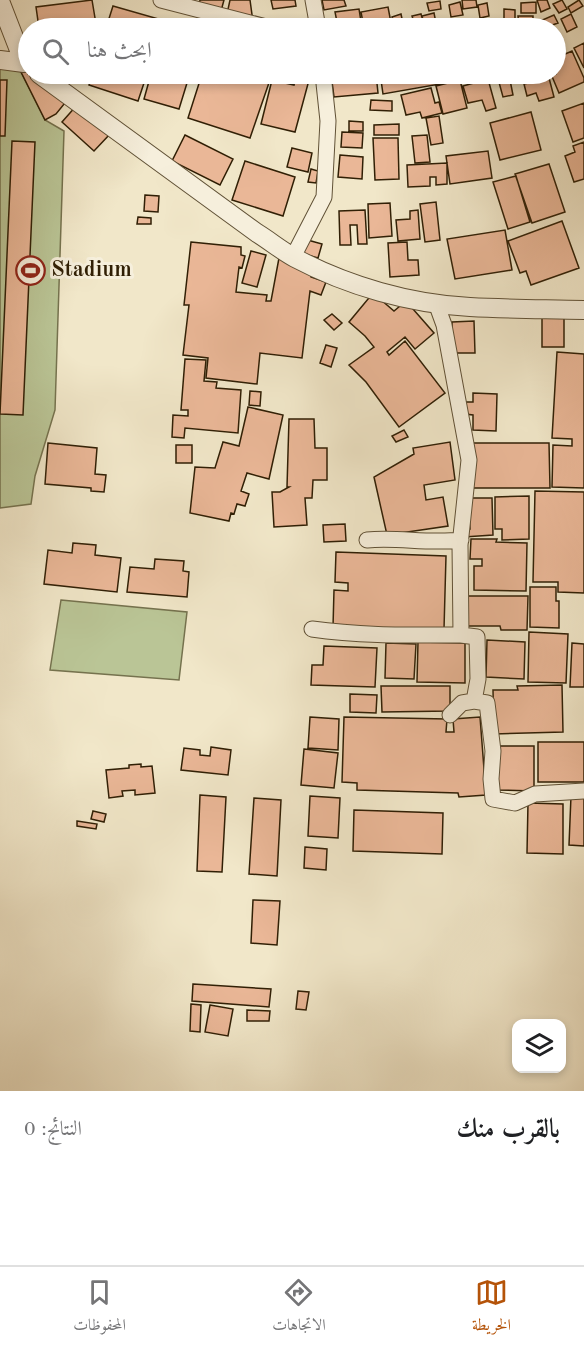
<!DOCTYPE html>
<html lang="ar">
<meta charset="utf-8">
<style>
body{margin:0;font-family:"Old Standard TT",Amiri,serif;background:#f2f2f2;color:#202124;direction:rtl}
.controls{position:absolute;right:18px;bottom:18px;display:grid;overflow:hidden;border-radius:12px;box-shadow:0 3px 9px #0003}
.controls button{width:54px;height:54px;display:grid;place-items:center;padding:0;border:0;border-bottom:2px solid #e0e0e0;background:#fff;color:#202124;font:30px sans-serif}
.list{margin:0;padding:0;list-style:none}
h2{display:flex;justify-content:space-between;align-items:center;height:78px;margin:0;padding:0 24px;font-size:26px}
h2 small{font-size:20px;font-weight:400;color:#757577}
.icon{flex:none;width:33px;height:33px;fill:none;stroke:currentColor;stroke-width:2;stroke-linecap:round;stroke-linejoin:round}
.map{position:relative;flex:none;width:584px;height:1091px;overflow:hidden;direction:ltr}
.search{position:absolute;background:#fff;box-shadow:0 3px 9px #0003;left:18px;right:18px;top:18px;height:66px;display:flex;align-items:center;gap:15px;box-sizing:border-box;padding:0 21px;border-radius:33px;color:#757577;font-size:22px}
.sheet{height:174px;background:#fff}
nav{display:flex;justify-content:space-around;align-items:center;box-sizing:border-box;height:84px;border-top:2px solid #e0e0e0;background:#fff;font-size:16px;color:#757577}
nav a{display:grid;justify-items:center;gap:3px}
nav .on{color:#b45309}
.map>svg:first-child{display:block}
.green{fill:#bac596;stroke:#75724e;stroke-width:1.5}
.building{fill:#eab797;stroke:#301f05;stroke-width:1.5}
.lines{fill:none;stroke-linecap:round;stroke-linejoin:round}
.minor-casing{stroke:#605136;stroke-width:17}
.tertiary-casing{stroke:#605136;stroke-width:20}
.minor{stroke:#f6efdc;stroke-width:15}
.tertiary{stroke:#f6efdc;stroke-width:18}
.labels{text-anchor:middle;dominant-baseline:central;stroke-width:6;stroke-linejoin:round;paint-order:stroke}
.poi-label{font-size:22px;font-weight:bold;fill:#301f05;stroke:#f6efdc;text-anchor:start}
</style>
<div class="map">
<svg width="584" height="1091" viewBox="0 0 584 1091">
<rect width="100%" height="100%" fill="#f1e7c9"/>
<filter id="stains"><feTurbulence type="fractalNoise" baseFrequency=".00333" numOctaves="4"/><feColorMatrix values="0 0 0 0 .2 0 0 0 0 .09 0 0 0 0 .02 0 0 0 .5 -.17"/></filter>
<radialGradient id="worn" r=".72"><stop offset=".6" stop-color="#630" stop-opacity="0"/><stop offset="1" stop-color="#630" stop-opacity=".3"/></radialGradient>
<path class="green" d="M0,63l17,1 28,56 19,11 -9,279 -20,66 -4,28 -31,4z
M61,600l126,12 -8,68 -129,-10z"/>
<path class="building" d="M92,0l4,24 -34,4h-23l-3,-21z
M200,0h24l-3,11 -22,-6z
M230,0h20l3,22 -26,-8z
M271,0h24l1,6 -23,3z
M322,0h22l2,6 -22,4z
M462,0h14l1,7 -14,2z
M537,0h10l3,8 -9,4z
M562,0l5,9 -8,4 -6,-9z
M579,0l4,6 -12,7 -3,-6z
M440,1l1,8 -12,2 -2,-8z
M460,2l3,13 -12,2 -2,-12z
M536,2v11h-15v-10z
M487,3l2,13 -9,2 -2,-13z
M113,6l49,14 -2,8h-54z
M388,7l4,21h-28l-3,-16z
M359,9l3,19h-18l-2,-7 -5,1 -2,-10z
M504,9l11,1v10h-11z
M215,13l46,15h-51z
M434,13l3,15h-12l-3,-12z
M401,14l3,14h-9l-3,-11z
M421,14l4,14h-19l-1,-4 9,-2 -2,-6z
M571,14l6,13 -10,5 -6,-13z
M554,15l4,8 -14,5 -4,-7z
M518,16h15v11h-14z
M584,43v25l-10,-20z
M572,51l12,27v4l-25,11 -8,-19h5v-16z
M17,64l11,7v3h5l36,24 -13,16 -11,6z
M92,74h55l-9,27 -49,-16z
M151,74h26l-1,6 11,3 -8,26 -35,-10z
M202,74h70l-22,64 -62,-20z
M331,74h26v1l19,-1 2,19 -44,4z
M387,74h57l2,9 -63,11 -2,-14 7,-1z
M501,74h15l1,4 -7,2 3,15 -10,2 -6,-22z
M296,76l13,4 -14,52 -34,-8 11,-44 22,5z
M549,78l5,19 -15,4 -3,-8 -9,3 -3,-12z
M488,79l8,29 -10,3 -4,-11 -14,3 -5,-17z
M0,80h7l-2,56h-5z
M460,80l7,28 -24,6 -7,-28z
M431,88l4,15 4,-1 3,11 -20,5 -2,-6 -14,3 -5,-20z
M371,100l21,1v10l-22,-1z
M584,103v35l-11,4 -11,-31z
M77,105l33,29 -16,17 -32,-29z
M531,112l10,38 -41,10 -10,-37z
M439,116l4,27 -12,2 -5,-27z
M349,121l14,1v9h-14z
M399,124v11h-25v-10z
M342,132l21,1 -1,15 -21,-1z
M185,135l48,24 -13,26 -48,-24z
M427,135l3,27 -15,1 -3,-27z
M373,138h25l1,41 -24,1z
M12,141l23,1 -12,273 -23,-1z
M584,142v37l-10,3 -9,-26 10,-4 -2,-6z
M292,148l20,5 -4,19 -21,-5z
M488,151l4,27 -42,6 -4,-28z
M340,155l23,2 -1,22 -24,-2z
M245,161l50,16 -12,39 -51,-16z
M447,163v21l-11,1v-8h-6v9l-22,1 -1,-22z
M549,164l16,48 -33,11 -17,-49z
M311,169l7,2 -2,12 -8,-1z
M516,176l14,46 -22,7 -15,-47z
M145,195l14,1 -1,16 -14,-1z
M436,202l4,38 -15,2 -5,-38z
M390,203l2,33 -23,2 -1,-34z
M365,210l2,34h-9l-1,-19h-7l1,20h-11l-1,-34z
M418,210l2,29 -22,2 -2,-21 14,-1v-8z
M138,217l13,1v6h-14z
M562,221l17,47 -48,17 -5,-14 -6,2 -12,-32z
M505,230l7,40 -57,9 -8,-40z
M304,239l18,5 -4,14 -18,-5z
M191,242l50,5v8l4,1 -3,12 -3,-1 -3,25 31,3 -1,6h5l8,-43 30,7 2,12 15,5 -5,13 -11,-4 -8,67 -42,-5 -3,31 -51,-6 2,-20 -25,-3 6,-50h-5z
M407,242l1,18h10l1,15 -29,2 -2,-34z
M251,251l15,4 -9,32 -15,-4z
M373,293l21,18 12,-10 28,32 -19,16 -10,-12 -18,15 2,3 16,-14 40,52 -46,34 -33,-45 -17,-17 25,-18 -9,-11 -16,-14z
M332,314l10,9 -8,7 -10,-10z
M542,315h22v32h-22z
M474,321l1,32h-23v-31z
M326,345l11,3 -6,19 -11,-4z
M557,352l27,2v134l-32,-1 1,-42 19,1v-7l-20,-1z
M185,359l21,1 -2,21 13,1 -1,6 25,2 -3,43 -53,-5 -1,10 -12,-1 1,-22 15,1v-6h-7z
M250,391l11,1 -1,14 -11,-1z
M473,393l24,1 -1,37 -23,-1v-15l-8,-1v-12h8z
M248,407l35,8 -14,64 -22,-6 -6,18 8,3 -4,12 -8,-2 -3,10 -3,-1 -2,8 -39,-8 5,-46 20,1 8,-26 16,4z
M289,419h25l1,29h12v32h-14l-1,18h-7l2,27 -33,2 -2,-35h8l9,-5h-2z
M404,430l4,7 -12,5 -4,-6z
M450,442l5,38 -31,5 2,15 17,-3 5,29 -61,9 -13,-58 40,-23 -1,-6z
M48,443l49,5 -2,26 11,1 -2,17 -13,-1v-3l-46,-4z
M472,443h77l1,45h-78z
M176,445h16v18h-16z
M535,491l49,1v101l-26,-1v-10h-25z
M529,496v43l-27,1v-11h-7v-32z
M468,498h24l1,37 -29,2v-8h6z
M345,524l1,17 -22,1 -1,-17z
M471,539h26l-1,3 31,1 -1,48 -52,-1v-24h8v-7h-12z
M73,543l23,2 -1,10 26,3 -4,34 -73,-8 4,-34 24,3z
M336,552l110,4 -2,73 -111,-2 1,-37 14,1v-8l-13,-1z
M155,559l29,2 -1,10 6,1 -2,25 -60,-5 3,-25 24,2z
M530,587h26v14h3v27l-29,-1z
M466,596h62l-1,34h-26l-1,-4h-35z
M529,632l39,2 -2,49 -38,-1z
M487,640l38,2 -1,37 -38,-2z
M418,642l47,1v40l-48,-1z
M386,643l30,1 -2,35 -29,-1z
M572,643l12,1v43h-14z
M324,646l53,2 -2,39 -64,-2 1,-20h11z
M562,685l1,47 -69,2 -1,-44h25l-1,-4z
M381,686h69v25l-68,1z
M350,694l27,1 -1,18 -26,-1z
M310,717l29,2 -1,31 -30,-2z
M344,717l103,2 -1,13h8l-1,-13 27,-2 6,78 -27,2 -1,-4 -101,-3v-7l-15,-1z
M538,742h46v40h-46z
M497,746h37v45l-37,-1z
M211,747l20,3 -3,25 -47,-5 3,-22 16,2v5l10,1z
M304,749l34,4 -4,35 -33,-3z
M141,764v3l11,-1 3,27 -20,2v-5l-13,1 1,5 -14,2 -3,-28 23,-2v-3z
M200,795l26,2 -4,75 -25,-1z
M310,796l30,2 -2,40 -30,-2z
M571,796l13,1v49l-15,-1z
M254,798l27,2 -4,76 -28,-2z
M528,803l35,1v50l-36,-1z
M354,810l89,3 -1,41 -89,-3z
M93,811l13,3 -2,8 -13,-3z
M77,821l20,3 -1,5 -19,-3z
M305,847l22,2 -1,21 -22,-2z
M253,900l27,1 -3,44 -26,-2z
M193,984l78,5 -2,18 -77,-6z
M298,991l11,1 -3,18 -10,-1z
M191,1004l10,1 -1,27 -10,-1z
M210,1005l23,4 -5,27 -23,-4z
M247,1010l23,1 -1,10h-22z"/>
<g class="lines">
<defs>
<path id="minor" d="M161,0l109,28
M313,0l5,28
M293,257l31,-60 4,-76 -5,-47
M367,540c31,-3 62,4 94,0
M312,629c49,7 99,6 149,6l-1,-90 9,-85 -25,-135 -8,-22
M474,701l13,2 6,48 -2,28 2,20 22,4 20,-9 49,-3
M450,715l12,-12 12,-2 4,-22 -1,-42 -16,-2"/>
<path id="tertiary" d="M0,1l24,62 -24,-3
M39,74l218,159c13,8 25,18 38,25 53,28 115,46 175,49 38,2 76,2 114,3"/>
</defs>
<use href="#minor" class="minor-casing"/>
<use href="#tertiary" class="tertiary-casing"/>
<use href="#minor" class="minor"/>
<use href="#tertiary" class="tertiary"/>
</g>
<defs>
<symbol id="stadium-ring" viewBox="-11 -11 22 22"><circle r="9.5" fill="#f6efdc" stroke="#8f2418" stroke-width="1.5"/><path d="M0-5a6.5 5 0 1 0 0 10a6.5 5 0 1 0 0-10ZM-3.5-1.8h7v3.6h-7Z" fill="#8f2418"/></symbol>
</defs>
<g fill-rule="evenodd">
<use href="#stadium-ring" x="14" y="254" width="33" height="33"/>
</g>
<g class="labels">
<g class="poi-label">
<text x="51" y="270">Stadium</text>
</g>
</g>
<rect width="100%" height="100%" filter="url(#stains)"/>
<rect width="100%" height="100%" fill="url(#worn)"/>
</svg>
<div class="controls">
<button><svg class="icon" aria-label="layers" viewBox="0 0 24 24"><path d="M12 4l9 5-9 5-9-5zM3 14l9 5 9-5"/></svg></button>
</div>
<div class="search"><svg class="icon" aria-label="search" viewBox="0 0 24 24"><circle cx="10" cy="10" r="6"/><path d="M15 15l6 6"/></svg>ابحث هنا</div>
</div>
<section class="sheet">
<h2>بالقرب منك<small>النتائج: 0</small></h2>
<ul class="list">
</ul>
</section>
<nav>
<a class="on"><svg class="icon" aria-label="map" viewBox="0 0 24 24"><path d="M3 6l6-2 6 2 6-2v14l-6 2-6-2-6 2zM9 4v14M15 6v14"/></svg>الخريطة</a>
<a><svg class="icon" aria-label="directions" viewBox="0 0 24 24"><path d="M12 3l9 9-9 9-9-9zM9 14v-3h6M13 9l2 2-2 2"/></svg>الاتجاهات</a>
<a><svg class="icon" aria-label="saved" viewBox="0 0 24 24"><path d="M7 4h10v16l-5-4-5 4z"/></svg>المحفوظات</a>
</nav>
